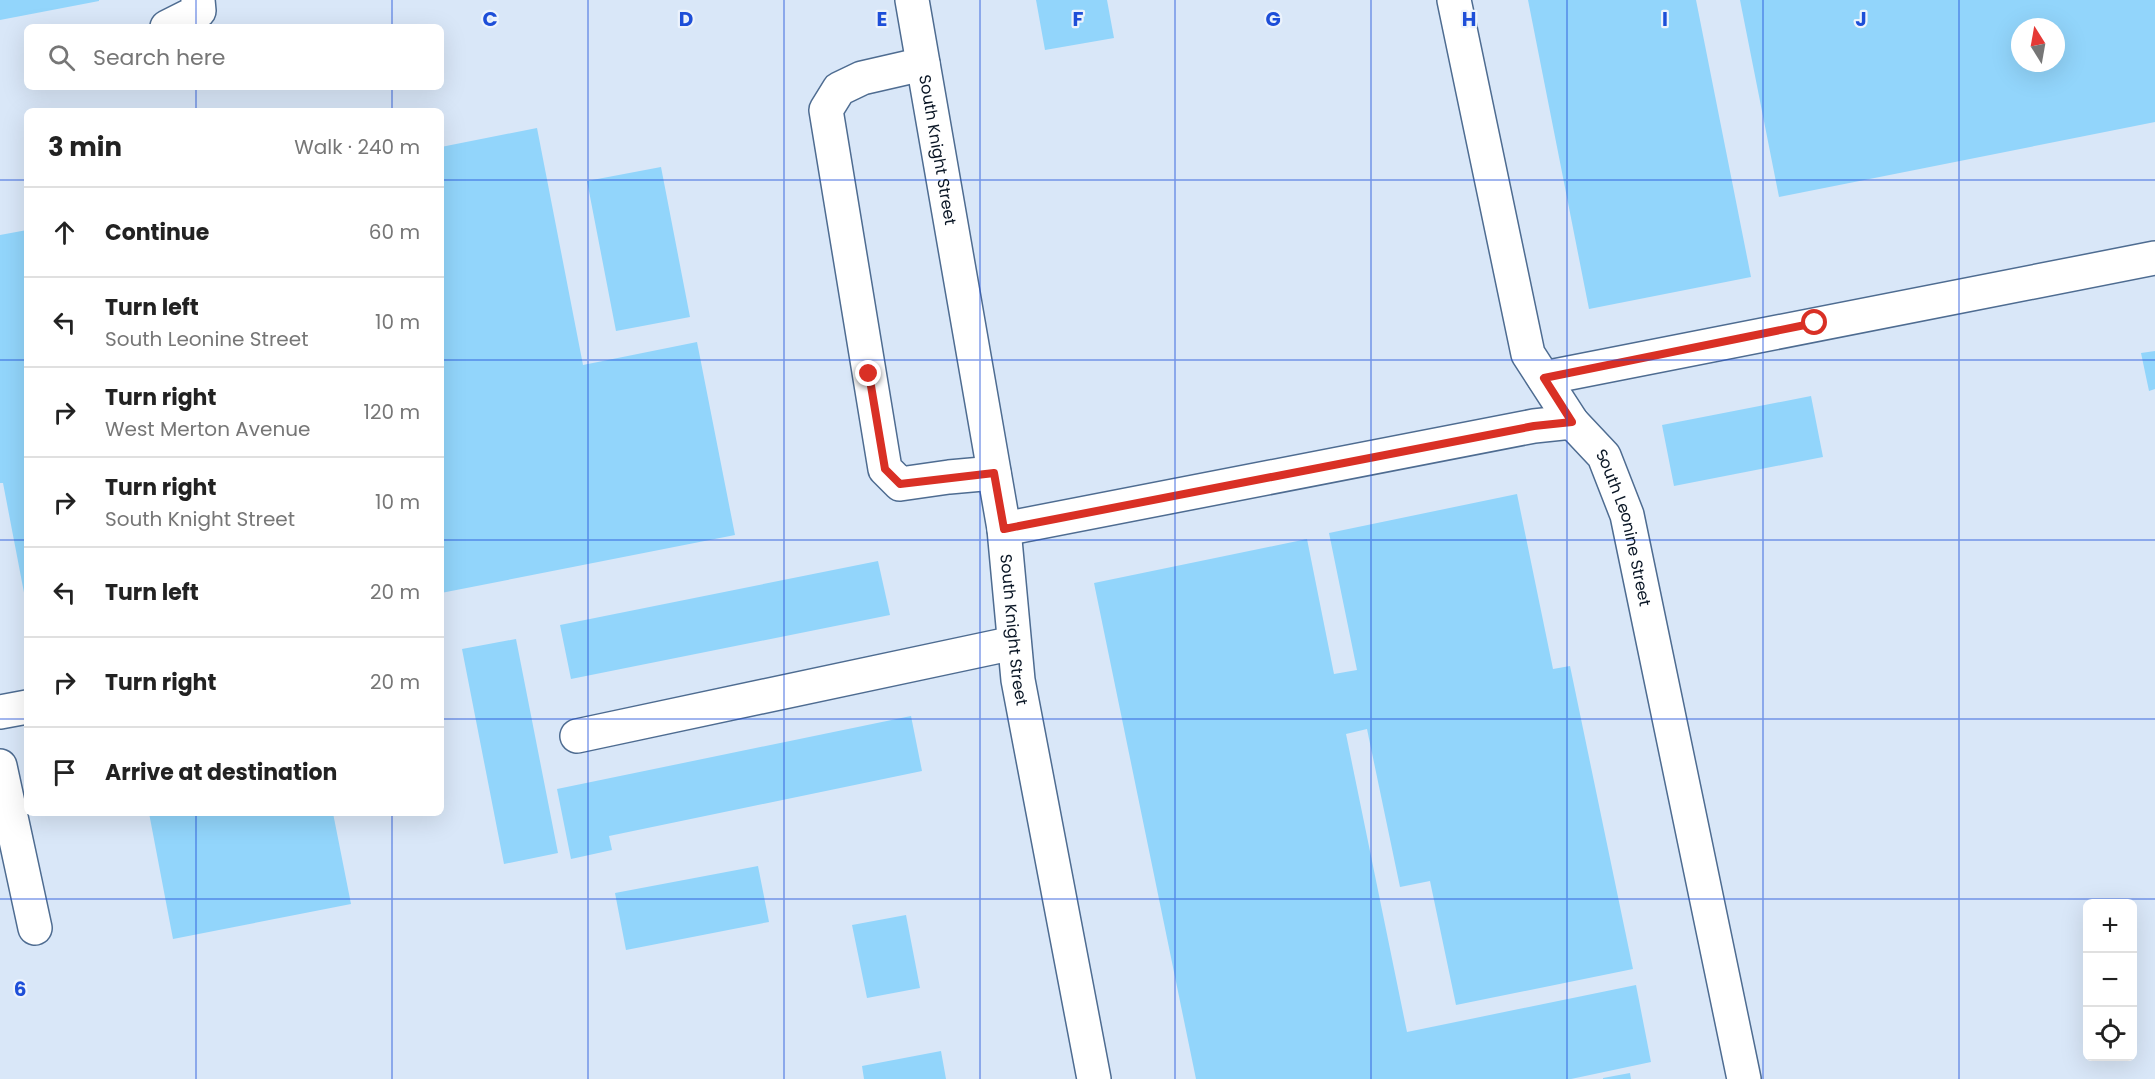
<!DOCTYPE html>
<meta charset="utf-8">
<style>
body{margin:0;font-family:Poppins,sans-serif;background:#f2f2f2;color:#222}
.controls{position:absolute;right:18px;bottom:18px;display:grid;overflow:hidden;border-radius:9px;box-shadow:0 6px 24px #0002}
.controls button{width:54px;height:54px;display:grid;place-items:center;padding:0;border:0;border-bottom:2px solid #e0e0e0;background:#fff;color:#222;font:30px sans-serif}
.compass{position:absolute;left:2011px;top:18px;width:54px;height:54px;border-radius:50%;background:#fff;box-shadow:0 6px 24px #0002;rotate:349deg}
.stop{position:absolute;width:18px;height:18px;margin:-14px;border:4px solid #d93025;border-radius:50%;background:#fff}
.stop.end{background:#d93025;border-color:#fff;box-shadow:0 2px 6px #0008}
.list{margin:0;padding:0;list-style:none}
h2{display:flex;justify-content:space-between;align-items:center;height:78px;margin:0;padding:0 24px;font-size:26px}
h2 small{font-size:20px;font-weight:400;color:#767676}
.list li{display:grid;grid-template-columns:39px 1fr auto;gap:18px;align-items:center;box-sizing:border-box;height:90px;padding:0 24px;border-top:2px solid #e0e0e0}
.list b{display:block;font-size:22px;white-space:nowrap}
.list p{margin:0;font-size:20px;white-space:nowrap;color:#767676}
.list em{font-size:20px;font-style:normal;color:#767676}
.icon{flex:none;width:33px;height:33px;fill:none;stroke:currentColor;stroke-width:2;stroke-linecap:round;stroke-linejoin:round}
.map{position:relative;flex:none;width:2155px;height:1079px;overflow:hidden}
.search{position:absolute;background:#fff;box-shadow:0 6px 24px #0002;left:24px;top:24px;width:420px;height:66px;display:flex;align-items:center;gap:15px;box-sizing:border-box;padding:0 21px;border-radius:9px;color:#767676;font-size:22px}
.panel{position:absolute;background:#fff;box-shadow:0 6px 24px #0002;left:24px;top:108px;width:420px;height:708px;border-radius:9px}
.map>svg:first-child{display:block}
.building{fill:#92d5fb;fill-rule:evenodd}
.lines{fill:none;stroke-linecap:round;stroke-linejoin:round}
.minor-casing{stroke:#4e6c91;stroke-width:36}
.minor{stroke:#fff;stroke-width:33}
.route{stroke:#d93025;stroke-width:8}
.grid{fill:none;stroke:#1d4ed8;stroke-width:1.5;stroke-opacity:0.55}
.labels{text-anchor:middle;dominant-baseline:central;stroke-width:4.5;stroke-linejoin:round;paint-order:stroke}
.street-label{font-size:16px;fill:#0a1625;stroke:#ecf3fc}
.grid-label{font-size:20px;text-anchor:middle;font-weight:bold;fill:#1d4ed8;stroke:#ecf3fc;stroke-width:4.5;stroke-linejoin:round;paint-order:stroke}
</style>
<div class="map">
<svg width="2155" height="1079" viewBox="0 0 2155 1079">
<rect width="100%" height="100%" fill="#d9e7f8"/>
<path class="building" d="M0,0h99v1l-99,19z
M1036,0h71l7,38 -69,12z
M1528,0h168l55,277 -162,32z
M1740,0h415v122l-376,75zM2020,27h36v36h-36z
M537,128l46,237 114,-23 38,193 -294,58v-446z
M661,167l29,150 -74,14 -29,-150z
M27,230v373h-1l-23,-120h-3v-248z
M2155,351v38l-6,2 -8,-38z
M1811,396l12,61 -149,29 -12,-61z
M1517,494l36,175 17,-3 63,303 -177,36 -26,-124 -30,6 -33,-158 -21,5 61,298 229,-47 15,77 -80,17h-375l-102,-496 213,-44 27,135 23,-4 -28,-137z
M878,561l12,54 -319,64 -11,-54z
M516,639l42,214 -54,11 -42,-215z
M911,716l11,55 -313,65 3,14 -41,9 -14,-70z
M149,813h184l18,91 -178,35z
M758,866l11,56 -143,28 -11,-57z
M906,915l14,73 -53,10 -15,-73z
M941,1051l5,28h-82l-2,-13z
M1630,1073l1,6h-28v-1z"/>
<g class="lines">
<defs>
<g id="minor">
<path id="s1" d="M912,0l92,529 14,151 76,399"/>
<path id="s2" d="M1454,0l74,354 44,68 32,34 23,59 117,564"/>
<path d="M167,27l32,-16 -1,-11"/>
<path d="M923,64l-61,14 -23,11 -13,21 59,359 15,15 49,-7 45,-4"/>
<path d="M1544,378l611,-120"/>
<path d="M1004,529l530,-103 38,-4"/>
<path d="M0,712l27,-5"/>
<path d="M577,736l437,-93"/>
<path d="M0,766l35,162"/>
</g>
</defs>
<use href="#minor" class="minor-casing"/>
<use href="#minor" class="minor"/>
</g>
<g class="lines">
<path class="route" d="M869,374l16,95 15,15 94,-11 10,56 530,-103 38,-4 -28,-44 271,-55"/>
</g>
<path class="grid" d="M196,0v27M392,0v27M588,0v1079M784,0v1079M980,0v1079M1175,0v1079M1371,0v1079M1567,0v1079M1763,0v1079M1959,0v1079M196,87v24M392,87v24M0,180h27M441,180h1714M0,360h27M441,360h1714M0,540h27M441,540h1714M0,719h27M441,719h1714M196,813v266M392,813v266M0,899h2155"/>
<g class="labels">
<g class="street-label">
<text stroke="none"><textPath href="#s1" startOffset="152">South Knight Street</textPath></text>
<text stroke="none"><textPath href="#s2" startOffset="564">South Leonine Street</textPath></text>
<text stroke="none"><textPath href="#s1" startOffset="638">South Knight Street</textPath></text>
</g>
</g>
<g class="grid-label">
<text x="490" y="26">C</text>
<text x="686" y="26">D</text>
<text x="882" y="26">E</text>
<text x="1078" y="26">F</text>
<text x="1273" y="26">G</text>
<text x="1469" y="26">H</text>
<text x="1665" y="26">I</text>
<text x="1861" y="26">J</text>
<text x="20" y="996">6</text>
</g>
</svg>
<div class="controls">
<button>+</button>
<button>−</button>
<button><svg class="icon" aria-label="locate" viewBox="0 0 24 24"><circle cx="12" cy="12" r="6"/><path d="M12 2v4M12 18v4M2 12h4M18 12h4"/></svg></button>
</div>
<svg class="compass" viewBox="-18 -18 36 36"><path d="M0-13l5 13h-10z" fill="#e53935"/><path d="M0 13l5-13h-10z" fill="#767676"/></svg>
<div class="stop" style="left:1815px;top:323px"></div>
<div class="stop end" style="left:869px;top:374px"></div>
<div class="search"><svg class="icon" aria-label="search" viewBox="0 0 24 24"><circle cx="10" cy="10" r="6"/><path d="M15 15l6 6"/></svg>Search here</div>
<section class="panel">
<h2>3 min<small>Walk · 240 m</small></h2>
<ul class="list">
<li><svg class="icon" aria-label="ahead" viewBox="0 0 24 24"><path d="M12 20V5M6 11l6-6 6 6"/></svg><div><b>Continue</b></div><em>60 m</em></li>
<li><svg class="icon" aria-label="left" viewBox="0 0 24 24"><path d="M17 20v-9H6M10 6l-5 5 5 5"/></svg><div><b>Turn left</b><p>South Leonine Street</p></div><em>10 m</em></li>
<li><svg class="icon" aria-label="right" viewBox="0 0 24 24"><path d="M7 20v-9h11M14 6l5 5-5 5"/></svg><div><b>Turn right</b><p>West Merton Avenue</p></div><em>120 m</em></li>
<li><svg class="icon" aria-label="right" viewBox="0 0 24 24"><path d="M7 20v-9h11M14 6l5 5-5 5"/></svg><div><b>Turn right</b><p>South Knight Street</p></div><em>10 m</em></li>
<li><svg class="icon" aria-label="left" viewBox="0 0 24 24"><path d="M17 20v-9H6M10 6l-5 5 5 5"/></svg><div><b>Turn left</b></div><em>20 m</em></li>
<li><svg class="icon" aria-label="right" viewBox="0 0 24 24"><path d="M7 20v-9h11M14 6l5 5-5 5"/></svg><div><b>Turn right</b></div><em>20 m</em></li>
<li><svg class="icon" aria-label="arrive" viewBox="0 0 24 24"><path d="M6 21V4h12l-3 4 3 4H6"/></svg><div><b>Arrive at destination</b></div></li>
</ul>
</section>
</div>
